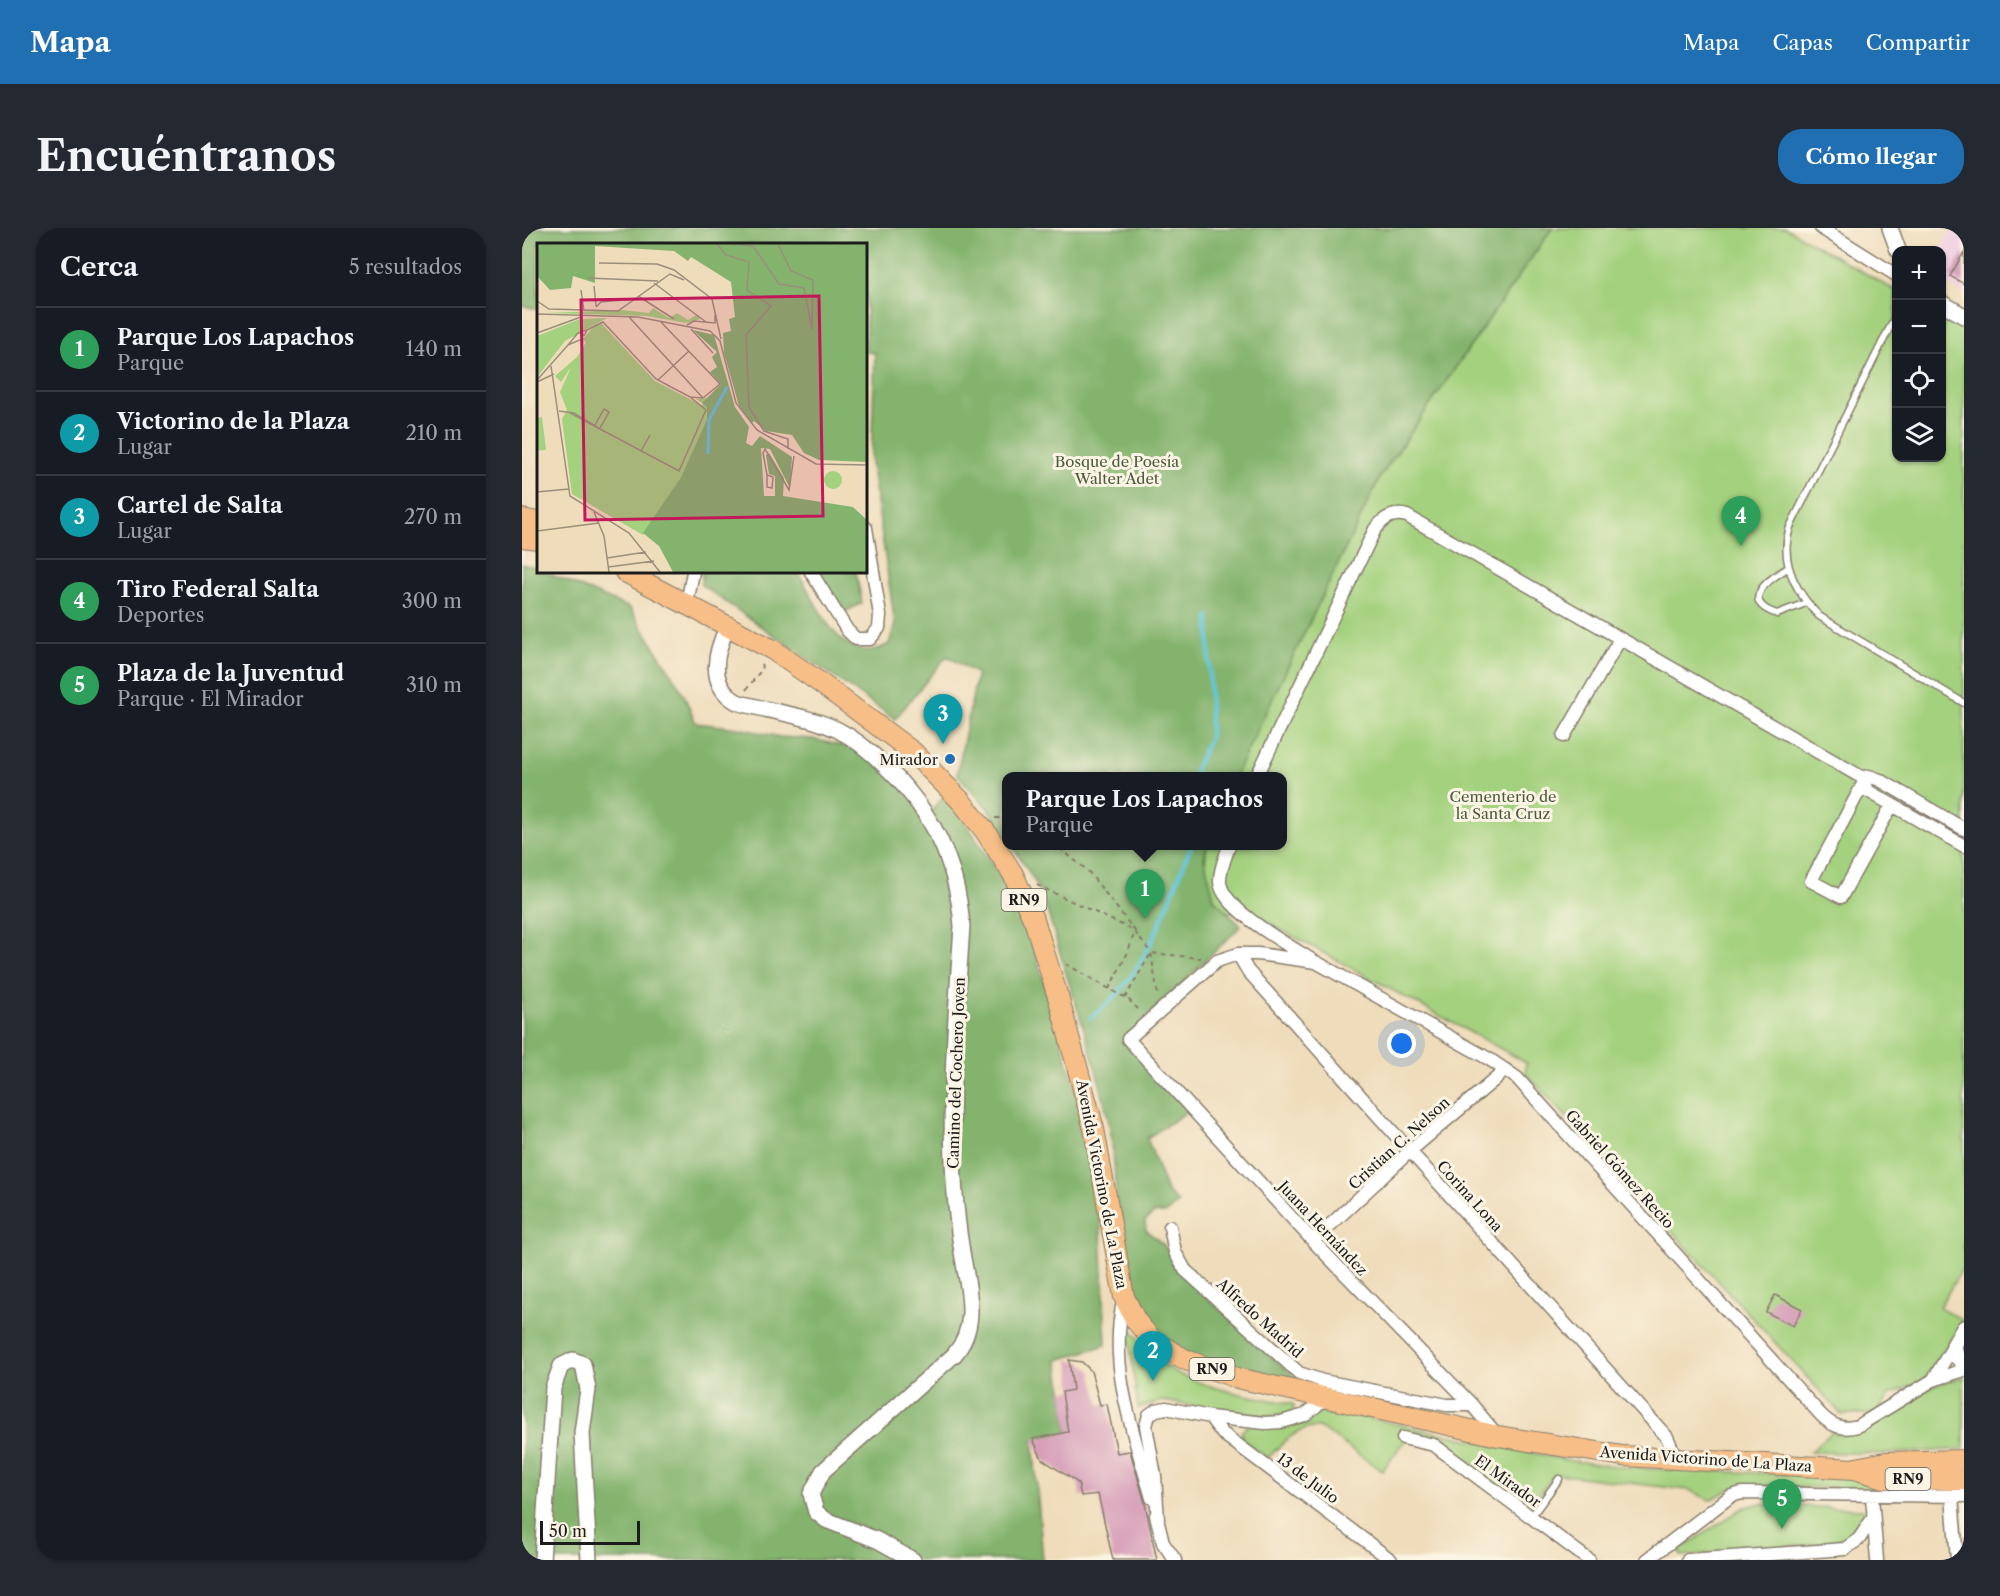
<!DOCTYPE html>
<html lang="es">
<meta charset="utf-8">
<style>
body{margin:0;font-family:"Libre Caslon Text",serif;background:#242831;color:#f1f3f6}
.controls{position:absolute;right:18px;top:18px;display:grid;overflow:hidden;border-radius:12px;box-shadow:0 2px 4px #0004}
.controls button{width:54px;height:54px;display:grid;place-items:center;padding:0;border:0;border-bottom:2px solid #363941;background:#171b24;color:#f1f3f6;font:30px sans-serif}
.scale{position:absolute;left:18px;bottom:15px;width:100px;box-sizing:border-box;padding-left:6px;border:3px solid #1c1c1c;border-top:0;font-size:16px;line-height:21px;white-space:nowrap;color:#1c1c1c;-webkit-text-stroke:4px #fcf5e5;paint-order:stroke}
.you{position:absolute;left:880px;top:816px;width:21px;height:21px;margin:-15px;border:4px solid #fff;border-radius:50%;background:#1a73e8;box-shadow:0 0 0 9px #1a73e833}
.badge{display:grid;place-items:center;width:39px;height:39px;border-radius:50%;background:#1f6fb2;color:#fff;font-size:20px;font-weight:700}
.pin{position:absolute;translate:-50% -50px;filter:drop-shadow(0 2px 3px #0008)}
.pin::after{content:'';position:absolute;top:32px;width:21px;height:18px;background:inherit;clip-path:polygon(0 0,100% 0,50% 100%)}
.popup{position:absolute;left:480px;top:544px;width:285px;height:78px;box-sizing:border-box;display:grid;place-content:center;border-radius:12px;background:#171b24;filter:drop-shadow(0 2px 4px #0005);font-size:20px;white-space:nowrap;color:#9ea1a6}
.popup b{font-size:22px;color:#f1f3f6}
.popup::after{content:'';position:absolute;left:50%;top:100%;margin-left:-12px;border:12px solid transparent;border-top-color:#171b24}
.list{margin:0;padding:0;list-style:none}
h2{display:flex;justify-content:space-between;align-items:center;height:78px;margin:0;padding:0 24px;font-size:26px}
h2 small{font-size:20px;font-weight:400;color:#9ea1a6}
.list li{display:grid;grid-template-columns:39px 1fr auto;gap:18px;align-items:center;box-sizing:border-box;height:84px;padding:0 24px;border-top:2px solid #363941}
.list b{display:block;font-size:22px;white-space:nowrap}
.list p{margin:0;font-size:20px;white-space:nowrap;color:#9ea1a6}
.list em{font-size:20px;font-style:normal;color:#9ea1a6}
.icon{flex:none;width:33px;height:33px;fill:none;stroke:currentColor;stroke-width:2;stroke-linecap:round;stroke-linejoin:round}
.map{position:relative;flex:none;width:1442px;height:1332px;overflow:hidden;border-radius:24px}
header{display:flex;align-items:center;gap:36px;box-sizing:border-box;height:84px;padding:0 30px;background:#1f6fb2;color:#fff}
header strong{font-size:28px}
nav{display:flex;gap:33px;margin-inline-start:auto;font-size:21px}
.intro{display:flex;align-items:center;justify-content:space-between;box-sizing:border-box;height:144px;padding:0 36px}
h1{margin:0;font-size:42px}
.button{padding:15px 27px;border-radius:24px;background:#1f6fb2;color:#fff;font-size:21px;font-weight:700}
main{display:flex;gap:36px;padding:0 36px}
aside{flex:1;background:#171b24;border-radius:24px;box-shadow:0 2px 4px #0004}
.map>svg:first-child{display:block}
.built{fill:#f1d0e4}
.green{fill:#a4d17e;stroke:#60764d;stroke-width:1.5}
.forest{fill:#83b36d;stroke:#506844;stroke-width:1.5}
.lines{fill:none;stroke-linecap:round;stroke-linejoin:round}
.stream{stroke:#61c7de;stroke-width:4}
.building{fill:#d69cb8}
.service-casing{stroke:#867c6b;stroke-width:9}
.minor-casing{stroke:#867c6b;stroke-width:15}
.tertiary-casing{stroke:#867c6b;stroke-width:18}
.trunk-casing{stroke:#867c6b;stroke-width:22}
.path{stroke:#867c6b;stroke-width:2;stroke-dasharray:4.5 4.5;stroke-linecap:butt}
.service{stroke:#fff;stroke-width:6}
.minor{stroke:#fff;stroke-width:12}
.tertiary{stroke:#fff;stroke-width:15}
.trunk{stroke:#f7be87;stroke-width:20}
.poi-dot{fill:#1f6fb2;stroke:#fcf5e5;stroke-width:2}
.labels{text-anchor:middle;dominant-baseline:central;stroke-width:6;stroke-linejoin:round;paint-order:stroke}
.shield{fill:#fcf5e5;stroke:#5f5d58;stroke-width:1.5}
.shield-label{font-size:14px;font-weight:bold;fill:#1c1c1c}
.park-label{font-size:15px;fill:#4c5b3e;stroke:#fcf5e5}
.poi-label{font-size:15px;fill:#1c1c1c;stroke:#fcf5e5;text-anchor:end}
.street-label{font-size:15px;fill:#1c1c1c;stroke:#fcf5e5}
.inset-river{fill:none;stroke:#61c7de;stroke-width:3}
.inset-road{fill:none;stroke:#9b8f7b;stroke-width:1.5}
.view{fill:#c2185b;fill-opacity:0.15;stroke:#c2185b;stroke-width:3}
.inset-edge{fill:none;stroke:#1c1c1c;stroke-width:3}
</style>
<header>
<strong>Mapa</strong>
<nav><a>Mapa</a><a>Capas</a><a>Compartir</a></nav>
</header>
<div class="intro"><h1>Encuéntranos</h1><a class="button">Cómo llegar</a></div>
<main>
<aside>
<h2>Cerca<small>5 resultados</small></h2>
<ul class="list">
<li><span class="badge" style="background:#2e9e5b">1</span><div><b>Parque Los Lapachos</b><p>Parque</p></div><em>140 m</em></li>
<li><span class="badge" style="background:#0f9aa8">2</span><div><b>Victorino de la Plaza</b><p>Lugar</p></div><em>210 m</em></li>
<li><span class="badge" style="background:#0f9aa8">3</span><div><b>Cartel de Salta</b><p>Lugar</p></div><em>270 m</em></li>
<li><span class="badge" style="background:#2e9e5b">4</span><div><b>Tiro Federal Salta</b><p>Deportes</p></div><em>300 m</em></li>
<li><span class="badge" style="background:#2e9e5b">5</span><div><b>Plaza de la Juventud</b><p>Parque · El Mirador</p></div><em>310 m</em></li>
</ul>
</aside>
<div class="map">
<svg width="1442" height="1332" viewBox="0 0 1442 1332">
<rect width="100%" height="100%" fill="#fcf5e5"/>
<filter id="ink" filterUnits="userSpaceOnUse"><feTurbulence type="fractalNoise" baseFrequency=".0167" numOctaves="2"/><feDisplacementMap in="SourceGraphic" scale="12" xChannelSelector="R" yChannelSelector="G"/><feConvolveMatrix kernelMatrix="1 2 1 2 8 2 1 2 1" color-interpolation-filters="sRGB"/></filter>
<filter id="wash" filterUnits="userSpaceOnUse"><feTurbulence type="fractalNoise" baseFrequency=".008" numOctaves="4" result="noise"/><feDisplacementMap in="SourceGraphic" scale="24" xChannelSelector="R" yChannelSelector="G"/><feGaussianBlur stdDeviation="1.35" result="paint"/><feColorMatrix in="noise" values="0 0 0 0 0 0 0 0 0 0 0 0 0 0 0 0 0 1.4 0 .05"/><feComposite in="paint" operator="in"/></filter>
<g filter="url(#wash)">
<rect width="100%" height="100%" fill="#efdcba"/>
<path class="built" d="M1430,0h12v66l-22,-13 -2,-31z"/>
<path class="green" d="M1030,0h234l110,63v167h46v-141l22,13v936l-25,41 25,14 -41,61 -33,12 -13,20h-36l-316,-342 2,-9 -279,-151h-21c-4,-4 -11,-9 -13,-14 -8,-14 -10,-38 -7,-52h76v-70h-48l145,-299z
M605,1097c10,11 18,25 30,35 35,28 93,36 136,44l1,4 -4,7 -27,1 -101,-15 -24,7z
M1442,1149v72l-79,5 -75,-2 22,-20c36,11 69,-31 100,-45 10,-5 22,-7 32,-10z
M808,1182l236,50 63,8 335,13v10l-204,-5 -29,3 -21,11 -21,-10 -134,-16 -27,35 -92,-67 -28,-5 -26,34 -61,-43c-23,-3 -39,15 -53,30l-25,-18 -2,-8 8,-7z
M1236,1276l105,5 3,4 -20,24 -18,6 -147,13 -2,-6 64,-42z"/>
<path class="forest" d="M0,0h1030l-172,249 -145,299h-228v61l-18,-27 -32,-36 20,-100 -30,-18 -52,63 -194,-134 1,-13h96c20,33 43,99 91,72l6,-20 -24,-163 4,-108 -9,-1v-108h-328v65l-16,-3z
M0,336l15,4 1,4h7l85,36 52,83 14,32 43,5 41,9 33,2 47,11 70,62 14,-16 30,39 42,67 17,42 54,184 14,100 5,117 -48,15 10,72 -35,8 10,120h-521z
M296,344h38l6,31 -19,10z
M490,618h195l-3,12 10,41 27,27 -117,113 64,72 -41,27 20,54 11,11 -12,10h-12l-9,8 1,9 19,16 12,24 110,101 20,13c-45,-9 -110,-17 -146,-46 -56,-44 -38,-156 -53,-220 -11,-50 -27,-99 -43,-148 -7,-24 -14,-50 -23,-73 -7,-18 -20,-35 -30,-51z"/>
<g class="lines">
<path class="stream" d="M674,548l-1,-6 15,-33 -1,-121
M568,790c57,-39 76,-113 101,-172"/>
</g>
<g id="blocks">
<path class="building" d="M1442,24v32l-14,-8z
M1253,1067l27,14 -9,17 -27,-14z
M547,1132l13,2 9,9 9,34 7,-1 10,49 13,-2 14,48 13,61h-44l-15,-66 -17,2 -3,-13 -36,-24 -9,-20 35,-7 -6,-40 11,-2z"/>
</g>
</g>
<g filter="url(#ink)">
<use href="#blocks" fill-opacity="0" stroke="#867c6b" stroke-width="1.5"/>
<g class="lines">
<defs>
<path id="service" d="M1374,87l-106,212c-11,34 5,64 29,89l145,87
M1266,340c-19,11 -50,33 -11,46l29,-11
M1009,1289l28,-38"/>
<path id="minor" d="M1299,0l75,47
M289,344l36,58 9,9h14l9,-11 1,-13 -14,-87
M167,365l4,-21
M1042,508l56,-97
M735,548l118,-247c9,-11 18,-17 32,-13l456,262
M1341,556l-52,97 30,16 51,-92
M1442,601l-84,-49 -11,-4 -6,2 5,13 96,55
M707,618c-3,10 -10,25 -9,36 2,27 70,64 92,78
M716,726l10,17 419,466 10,23
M648,999l5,25 10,18 114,103 24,8 124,24h25
M791,1013l97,-90 96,-81
M602,1070c-17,66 10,137 28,200
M1432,1117l-21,35 31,-10
M688,1189l12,16 169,127
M975,1207l-25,-30 -159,-164 -185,-202 89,-78 21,-7h20l58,8 173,97 28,19 304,337c12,12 22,15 37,11l75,-46
M881,1210l31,7 155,115
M1350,1268l5,64
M1430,1268l5,64
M634,1287l7,28 12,17
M636,1292l-3,-44 -9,-50 3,-11 7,-5 10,-2 44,9 55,6 16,-1 24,-7 21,-17
M1125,1332l84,-64 11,-3 222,3
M1166,1332l157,-11 14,-10 14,-21"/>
<path id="tertiary" d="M1368,0l8,22
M1420,75l22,13
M206,398c-13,26 -21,59 9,76 33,10 70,13 101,28 18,9 33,22 47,36 47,45 72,95 77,160 -7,108 -18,218 0,326 6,37 18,73 -8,103l-131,116 -12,23 5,18 10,8 51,20 36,20
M1442,1100l-10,17 2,11 8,7
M20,1332l11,-172 8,-22 12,-6 10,4 5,25 -6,44 7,127"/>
<path id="trunk" d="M0,291l16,3
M0,309l16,2
M103,344l148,78 46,32 94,70 48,49 24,30 28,43 22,49 24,77 35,129 30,168 12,24 17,20 33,19 51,18 261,58 125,20 231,13 30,9 80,2
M1334,1240l30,-6 78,-2"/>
</defs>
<use href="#service" class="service-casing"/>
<use href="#minor" class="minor-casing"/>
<use href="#tertiary" class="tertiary-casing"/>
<use href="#trunk" class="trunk-casing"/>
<path class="path" d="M224,462l16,-21 -1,-7
M473,590h12
M515,657l98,46 -47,-60 -31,-25
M613,704l16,21 7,43
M544,736l63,36 12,12
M587,761l19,-37 7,-21
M603,770l26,-45 50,5"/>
<use href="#service" class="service"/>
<use href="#minor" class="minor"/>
<use href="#tertiary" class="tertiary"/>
<use href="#trunk" class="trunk"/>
</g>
</g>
<circle class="poi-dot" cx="428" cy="531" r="6"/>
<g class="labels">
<g class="shield">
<rect x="479.5" y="661" width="45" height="22" rx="4.5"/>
<rect x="667.5" y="1130" width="45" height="22" rx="4.5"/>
<rect x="1363.5" y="1240" width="45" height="22" rx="4.5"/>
</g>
<g class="shield-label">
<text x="502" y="672">RN9</text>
<text x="690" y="1141">RN9</text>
<text x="1386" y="1251">RN9</text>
</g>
<g class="park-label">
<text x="595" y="233">Bosque de Poesía<tspan x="595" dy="17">Walter Adet</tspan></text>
<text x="981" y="568">Cementerio de<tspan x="981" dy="17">la Santa Cruz</tspan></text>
</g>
<g class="poi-label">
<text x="416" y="531">Mirador</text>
</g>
<g class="street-label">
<text transform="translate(434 845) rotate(-88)">Camino del Cochero Joven</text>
<text transform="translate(877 915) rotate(-42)">Cristian C. Nelson</text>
<text transform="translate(1098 941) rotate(48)">Gabriel Gómez Recio</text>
<text transform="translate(580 956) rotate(79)">Avenida Victorino de La Plaza</text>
<text transform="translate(948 968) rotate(48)">Corina Lona</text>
<text transform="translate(801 1000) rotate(47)">Juana Hernández</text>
<text transform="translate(738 1090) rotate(42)">Alfredo Madrid</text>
<text transform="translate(1184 1231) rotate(4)">Avenida Victorino de La Plaza</text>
<text transform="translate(786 1250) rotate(37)">13 de Julio</text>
<text transform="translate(986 1253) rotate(36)">El Mirador</text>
</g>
</g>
<g transform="translate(15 15)">
<rect width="330" height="330" fill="#efdcba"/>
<path d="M116,65l16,10 8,-5 11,7 8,-5 5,4 -15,4 -39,-7 -100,-3 76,-3 26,3zM70,75l-42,23 -28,36v-41l43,-17zM59,81h6l53,57 46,24 3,-1 -8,-5 13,-1 -2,21 -26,58 -38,58 -71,-41 -10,-75 5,-9 -7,-18 11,-25 -10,15 -6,-6 22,-19 9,-15 -4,-2zM5,174l4,33 -9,1v-33zM287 237a9 9 0 1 1 18 0a9 9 0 1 1-18 0Z" fill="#a4d17e"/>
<path d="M0,1h330v218l-48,-2 -15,-7 -12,-18 -26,-4 -12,-10 -2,2 -13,-17 -15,-53 -1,-20 8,-2 -2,-12 6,-2 -4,-35 -40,-25 -3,4 -14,-10 -79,-5v37l-22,-7 -2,12 -21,2 -13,-14zM156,87l21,5 21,72 14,20 -3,16 6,3 8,-10 32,21 -2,31 -20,-39 -9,-1 3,48h11v-20l-6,-2 -3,-19 3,-2 15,25 -1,18 70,11 14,13v52h-194l-14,-26 -16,-13 38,-56 26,-58v-12l-5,-4 19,-19 -11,-12 7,-5 -5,-10 5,-5z" fill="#83b36d"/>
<path class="inset-river" d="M171,211l1,-34 18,-33"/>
<path class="inset-road" d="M180,1l9,11 23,7 -2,28 24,16 -25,29 3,72 15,24 24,8v10M194,1l22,2 26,38 25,4 8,41 1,-49 -22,-9 -13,-27M62,20l58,1 17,6 38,29 9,40M51,35l70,3M117,40l52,39M57,43l2,20M44,47l3,21M101,53l36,23M0,58l12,8 69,2 52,-37 14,6M59,64l5,-5 33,-3M0,71l101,3 72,14 10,10 16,62 21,27 59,34 51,1M92,74l74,81M124,79l59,62 -17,14M150,82l7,-4 21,2v-8M154,86l22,24M50,87l16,-8 53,57 34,18 13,1M0,90l44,-16M41,90l5,1 -1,5 -14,6 10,-12 9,-3 -3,6M14,123l19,130 59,37 31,39M0,137l31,-35M121,137l31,-29M0,139l17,-8M22,168l15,2 26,16 -30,-16M58,182l9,-16 5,3 -9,16M63,186l79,42 27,-61 -16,-13M104,208l9,-16M230,232v12l5,1 1,-11 -6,-2 -4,-22 2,-4 24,41 5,-34M0,249l32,-3M57,269l10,24 5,36M0,288l62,-8M70,315l39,-6M71,324l46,-6"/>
<path class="view" d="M282,53l4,220 -238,4 -4,-220z"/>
<rect width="330" height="330" class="inset-edge"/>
</g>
</svg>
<div class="controls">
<button>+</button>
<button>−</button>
<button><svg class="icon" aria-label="locate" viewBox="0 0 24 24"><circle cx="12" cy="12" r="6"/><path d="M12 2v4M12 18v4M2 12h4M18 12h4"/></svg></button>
<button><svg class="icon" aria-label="layers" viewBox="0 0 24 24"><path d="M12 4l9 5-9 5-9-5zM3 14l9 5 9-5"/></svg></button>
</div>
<div class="scale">50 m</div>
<div class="you"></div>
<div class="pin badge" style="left:623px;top:691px;background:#2e9e5b">1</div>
<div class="popup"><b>Parque Los Lapachos</b>Parque</div>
<div class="pin badge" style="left:631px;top:1153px;background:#0f9aa8">2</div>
<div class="pin badge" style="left:421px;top:516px;background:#0f9aa8">3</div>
<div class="pin badge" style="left:1219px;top:318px;background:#2e9e5b">4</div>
<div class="pin badge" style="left:1260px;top:1301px;background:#2e9e5b">5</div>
</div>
</main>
